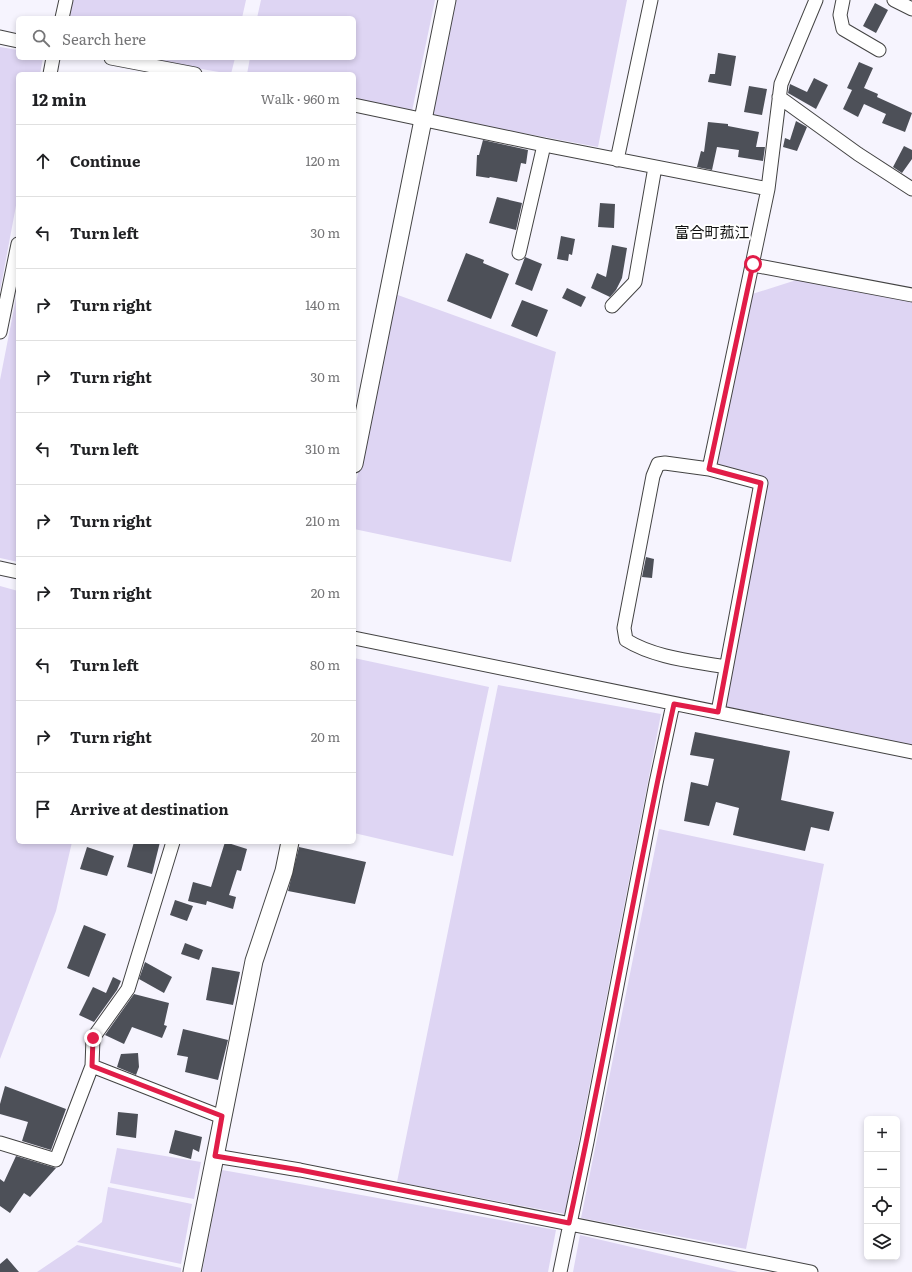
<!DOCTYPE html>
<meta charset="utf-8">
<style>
body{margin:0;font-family:Literata,"Noto Sans JP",serif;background:#f6f6f6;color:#202124}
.controls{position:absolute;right:12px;bottom:12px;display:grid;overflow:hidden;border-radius:6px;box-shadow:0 2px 6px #0003}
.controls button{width:36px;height:36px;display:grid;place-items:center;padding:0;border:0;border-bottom:1px solid #e0e0e0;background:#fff;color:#202124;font:20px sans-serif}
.stop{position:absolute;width:12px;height:12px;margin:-9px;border:3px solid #e11d48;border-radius:50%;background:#fff}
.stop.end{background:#e11d48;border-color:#fff;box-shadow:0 1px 4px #0008}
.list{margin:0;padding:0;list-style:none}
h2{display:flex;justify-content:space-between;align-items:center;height:52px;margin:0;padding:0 16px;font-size:17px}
h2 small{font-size:13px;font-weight:400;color:#757577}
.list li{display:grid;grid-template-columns:26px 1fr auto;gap:12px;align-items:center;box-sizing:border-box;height:72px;padding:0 16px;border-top:1px solid #e0e0e0}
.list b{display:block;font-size:15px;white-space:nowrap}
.list em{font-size:13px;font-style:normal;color:#757577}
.icon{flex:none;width:22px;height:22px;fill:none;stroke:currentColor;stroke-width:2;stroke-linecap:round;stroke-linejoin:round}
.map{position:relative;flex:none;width:912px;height:1272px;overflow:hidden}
.search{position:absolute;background:#fff;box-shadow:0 2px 6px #0003;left:16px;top:16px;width:340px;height:44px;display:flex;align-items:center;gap:10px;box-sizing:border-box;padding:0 14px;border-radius:6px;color:#757577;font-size:15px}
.panel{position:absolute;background:#fff;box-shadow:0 2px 6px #0003;left:16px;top:72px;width:340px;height:772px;border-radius:6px}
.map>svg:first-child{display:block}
.farmland{fill:#ded5f3}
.building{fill:#4d5058}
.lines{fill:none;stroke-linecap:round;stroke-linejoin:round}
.minor-casing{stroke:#434343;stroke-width:15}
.tertiary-casing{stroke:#434343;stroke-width:19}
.minor{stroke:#fff;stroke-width:13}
.tertiary{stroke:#fff;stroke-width:17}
.route{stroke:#e11d48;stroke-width:5}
.labels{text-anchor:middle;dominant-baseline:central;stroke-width:4;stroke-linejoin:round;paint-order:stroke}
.quarter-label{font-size:15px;fill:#101010;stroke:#fff}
</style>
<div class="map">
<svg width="912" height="1272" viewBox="0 0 912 1272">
<rect width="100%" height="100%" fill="#f6f4fe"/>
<path class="farmland" d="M72,0h174l-4,18h-174z
M261,0h174l-23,111 -58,-11v-26h-107l3,-16h104v-40h-97z
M453,0h174l-29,147 -167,-31z
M0,47l18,3v8h25l-3,16h-22v121l-18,96z
M136,58h99l-4,16z
M809,276l103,19v457l-194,-40 43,-229 -52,-14 37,-173z
M18,288v274l-18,-4v-178z
M395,294l161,58 -45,210 -157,-33v-36z
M0,586l18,5v251h54l-16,69 -56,148z
M354,658l135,29 -36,169 -99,-23z
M498,685l163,29 -96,500 -168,-32z
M659,829l165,35 -78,385 -165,-31z
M117,1148l84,14 -7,37 -84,-16z
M222,1170l334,60 -8,42h-346z
M108,1187l84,17 -11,60 -104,-22 25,-20z
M580,1235l158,37h-165z
M77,1245l104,23v4h-144z"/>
<path class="building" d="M875,3l13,7 -12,23 -13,-7z
M718,53l18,3 -5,30 -23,-4 2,-8h5z
M859,62l14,6 -9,20 14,6 -1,3 35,16 -7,19 -23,-9 4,-9 -22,-10 -6,13 -15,-8 9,-19 -5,-2z
M814,78l14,7 -12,24 -28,-16 2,-9 17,8z
M749,86l18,3 -5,26 -18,-3z
M796,121l11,6 -10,24 -14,-4 2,-9 5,2z
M708,122l20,2v2l31,6 -3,15h9l-2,14 -25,-4 1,-7 -22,-3 -5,23 -15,-3 4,-16 3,1z
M483,140l45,10 -2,14 -5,-1 -4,19 -27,-5 -1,1 -13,-2 1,-21h2z
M904,146l8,4v9l-10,14 -9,-6z
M497,197l25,6 -6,27 -27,-7z
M600,203l15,1 -1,24 -16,-1z
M561,236l14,3 -3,16 -3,-1 -1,7 -11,-2z
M612,245l15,3 -5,30 -6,12 -6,7 -19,-9 6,-15 9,4z
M466,253l18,7 -1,3 26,11 -18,45 -44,-18z
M525,257l17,7 -10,27 -17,-7z
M567,288l19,9 -5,10 -19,-9z
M522,300l26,10 -11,27 -26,-11z
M646,557l8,2 -2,19 -10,-1z
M695,732l95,19 -9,49 53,12 -5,19 -18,-4 -6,24 -72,-16 6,-27 -23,-6 -7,24 -25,-5 7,-39 17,4 6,-27 -24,-4z
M134,842h26l-8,32 -25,-7z
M225,842l22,7 -6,22 -4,-1 -8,25 7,2 -3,12 -26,-8 -1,4 -18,-4 5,-19 18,5z
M87,847l27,9 -7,20 -27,-7z
M299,847l67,15 -11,42 -67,-13z
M175,900l18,6 -6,15 -17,-6z
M84,925l22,9 -17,43 -22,-9z
M185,943l18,7 -4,10 -18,-6z
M145,962l27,15 -8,16 -25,-14z
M212,967l28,5 -7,33 -27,-5z
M113,977l8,4 -4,9 -23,32 -15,-7 14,-28 13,6z
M134,994l35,9 -5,22 3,1 -5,12 -30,-11 -8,17 -19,-9z
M183,1029l45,11 -10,40 -33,-8 3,-15 -11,-2z
M138,1053l1,14 -3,8 -19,-8 4,-13z
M5,1086l61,23 -15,41 -29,-9 6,-19 -28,-8v-10z
M118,1112l20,2 -2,24 -20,-3z
M175,1130l27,7 -3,15 -6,-3 -2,10 -22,-6z
M16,1156l40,12 -26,29 -6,-4 -14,20 -10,-7v-27l4,3z
M7,1258l12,14h-19v-8z"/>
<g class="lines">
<defs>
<path id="minor" d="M843,0l-3,15 3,14 36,21
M894,0l18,9
M62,18l4,-18
M0,37l18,4
M111,58l84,16
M50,74l3,-16
M779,97l79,57 54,35
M354,105l190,40 224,44
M617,160l34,-160
M519,253l25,-108
M753,265l159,30
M612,306l23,-24 20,-115
M0,332l18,-88
M709,469l59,-280 13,-105 35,-84
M0,568l18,4
M354,638l558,114
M718,712l43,-229 -52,-14 -44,-6 -7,1 -5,12 -29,152 2,12c29,18 67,21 100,27
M92,1066l1,-28 35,-49 45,-147
M0,1143l56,17 36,-94 130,51
M215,1156l85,14 511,102
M560,1272l27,-130 69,-359 17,-79"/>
<path id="tertiary" d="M354,464l93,-464
M192,1272l62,-311 30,-90 6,-29"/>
</defs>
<use href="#minor" class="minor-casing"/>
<use href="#tertiary" class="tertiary-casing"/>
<use href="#minor" class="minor"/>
<use href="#tertiary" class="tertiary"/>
</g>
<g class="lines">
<path class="route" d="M93,1038l-1,28 130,50 -7,40 85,14 269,53c38,-173 67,-347 105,-519l44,8 43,-229 -52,-14 44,-205"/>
</g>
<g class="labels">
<g class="quarter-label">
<text x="712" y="231">富合町菰江</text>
</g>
</g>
</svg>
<div class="controls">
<button>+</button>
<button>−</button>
<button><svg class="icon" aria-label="locate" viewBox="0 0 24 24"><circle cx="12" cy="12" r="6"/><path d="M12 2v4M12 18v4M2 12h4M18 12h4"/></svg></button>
<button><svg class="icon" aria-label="layers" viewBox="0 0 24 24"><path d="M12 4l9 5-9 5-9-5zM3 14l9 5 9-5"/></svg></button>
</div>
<div class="stop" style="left:753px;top:264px"></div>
<div class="stop end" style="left:93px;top:1038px"></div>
<div class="search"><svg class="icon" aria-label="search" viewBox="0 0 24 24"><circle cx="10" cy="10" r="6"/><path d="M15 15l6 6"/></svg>Search here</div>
<section class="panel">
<h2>12 min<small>Walk · 960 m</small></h2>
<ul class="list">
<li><svg class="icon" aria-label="ahead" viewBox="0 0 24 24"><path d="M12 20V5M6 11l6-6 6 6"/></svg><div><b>Continue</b></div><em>120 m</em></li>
<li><svg class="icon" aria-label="left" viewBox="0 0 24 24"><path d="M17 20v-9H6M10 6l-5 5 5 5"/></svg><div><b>Turn left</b></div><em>30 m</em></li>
<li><svg class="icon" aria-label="right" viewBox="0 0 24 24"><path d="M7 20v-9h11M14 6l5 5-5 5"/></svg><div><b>Turn right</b></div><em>140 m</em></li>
<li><svg class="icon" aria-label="right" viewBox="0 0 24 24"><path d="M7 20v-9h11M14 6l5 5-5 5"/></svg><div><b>Turn right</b></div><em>30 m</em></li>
<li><svg class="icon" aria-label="left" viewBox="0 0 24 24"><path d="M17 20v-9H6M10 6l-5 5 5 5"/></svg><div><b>Turn left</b></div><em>310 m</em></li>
<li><svg class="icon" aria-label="right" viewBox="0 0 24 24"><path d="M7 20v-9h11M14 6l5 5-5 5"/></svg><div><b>Turn right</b></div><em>210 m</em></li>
<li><svg class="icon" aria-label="right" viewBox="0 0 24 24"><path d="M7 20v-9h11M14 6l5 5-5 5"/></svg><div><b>Turn right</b></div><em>20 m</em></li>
<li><svg class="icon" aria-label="left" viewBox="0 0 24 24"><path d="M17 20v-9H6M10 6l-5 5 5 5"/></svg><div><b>Turn left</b></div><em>80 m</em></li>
<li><svg class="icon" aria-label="right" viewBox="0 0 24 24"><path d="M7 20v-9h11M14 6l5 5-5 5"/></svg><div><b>Turn right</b></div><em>20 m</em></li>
<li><svg class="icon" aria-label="arrive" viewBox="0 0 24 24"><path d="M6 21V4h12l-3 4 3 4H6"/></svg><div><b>Arrive at destination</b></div></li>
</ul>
</section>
</div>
